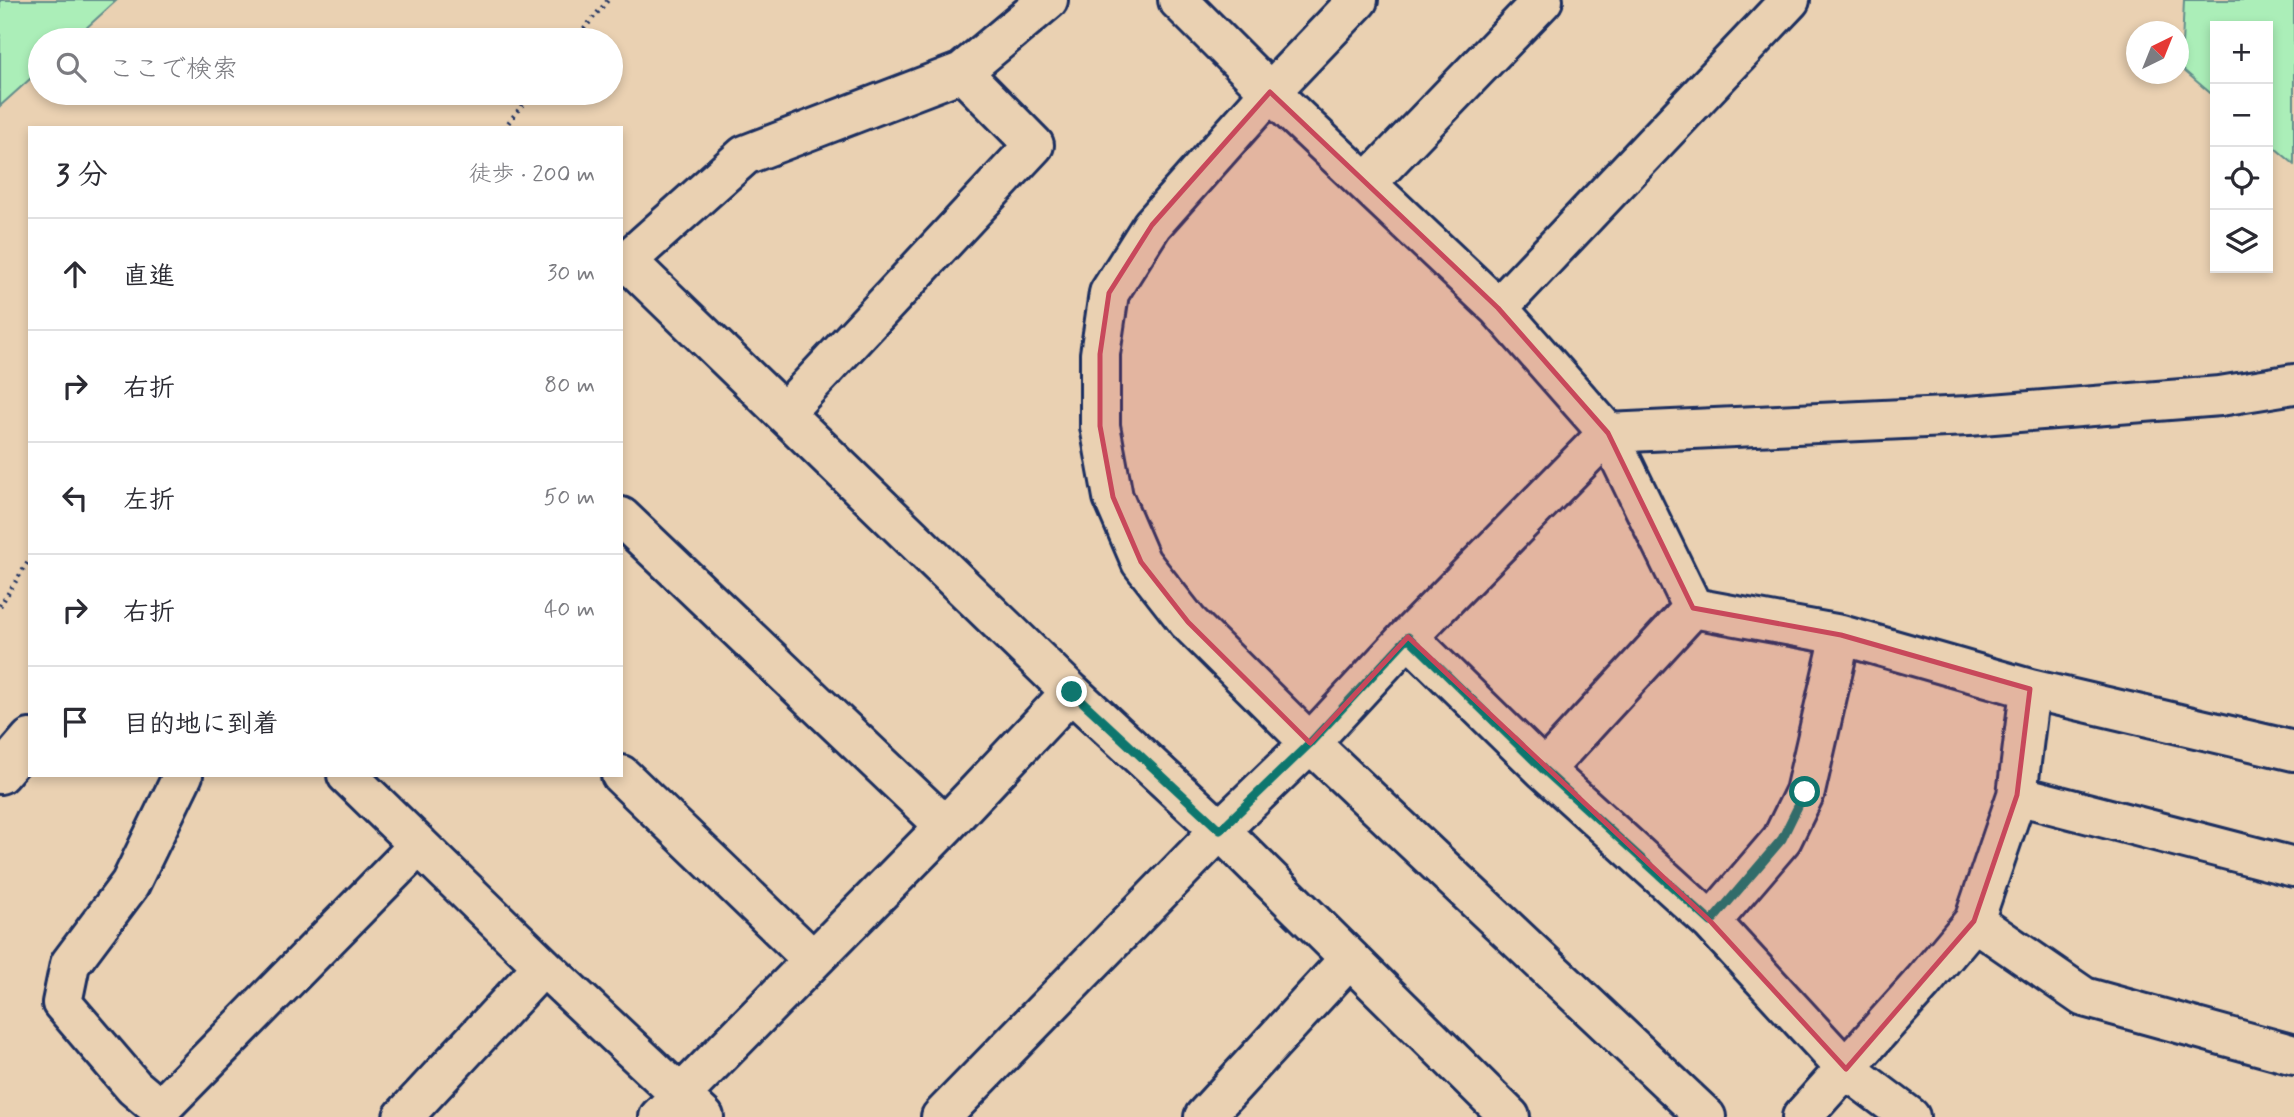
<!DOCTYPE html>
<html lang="ja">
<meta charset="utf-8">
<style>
body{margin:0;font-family:Mynerve,"Klee One",sans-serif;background:#f7f7f7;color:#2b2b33}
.controls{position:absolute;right:21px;top:21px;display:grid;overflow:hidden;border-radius:0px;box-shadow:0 4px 10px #0003}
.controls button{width:63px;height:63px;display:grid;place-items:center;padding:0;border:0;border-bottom:2px solid #e1e1e2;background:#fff;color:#2b2b33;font:35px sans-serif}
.compass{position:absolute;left:2126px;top:21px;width:63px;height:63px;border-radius:50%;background:#fff;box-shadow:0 4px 10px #0003;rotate:43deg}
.stop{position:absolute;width:21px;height:21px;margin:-16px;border:5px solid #0f766e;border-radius:50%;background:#fff}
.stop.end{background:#0f766e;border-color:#fff;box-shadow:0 2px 7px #0008}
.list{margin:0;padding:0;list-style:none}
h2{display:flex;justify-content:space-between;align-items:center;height:91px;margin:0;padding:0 28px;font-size:30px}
h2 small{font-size:23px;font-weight:400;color:#7c7c81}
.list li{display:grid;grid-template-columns:46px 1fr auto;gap:21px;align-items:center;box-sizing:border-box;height:112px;padding:0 28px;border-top:2px solid #e1e1e2}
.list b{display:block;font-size:26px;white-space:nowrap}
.list em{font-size:23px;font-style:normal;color:#7c7c81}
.icon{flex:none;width:38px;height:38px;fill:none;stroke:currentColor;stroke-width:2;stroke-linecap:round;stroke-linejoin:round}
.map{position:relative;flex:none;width:2294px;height:1117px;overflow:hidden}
.search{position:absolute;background:#fff;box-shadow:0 4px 10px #0003;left:28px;top:28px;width:595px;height:77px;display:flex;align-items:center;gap:18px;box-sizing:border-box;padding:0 24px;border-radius:38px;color:#7c7c81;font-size:26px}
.panel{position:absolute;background:#fff;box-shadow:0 4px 10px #0003;left:28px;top:126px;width:595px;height:651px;border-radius:0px}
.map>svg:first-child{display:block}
.green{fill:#abeeb8;stroke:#638e8b;stroke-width:2}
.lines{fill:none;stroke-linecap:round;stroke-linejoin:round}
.minor-casing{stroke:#1b2f5e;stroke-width:44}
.path{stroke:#1b2f5e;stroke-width:4.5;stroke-dasharray:2 5;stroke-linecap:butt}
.minor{stroke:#ead1b2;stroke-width:38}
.route{stroke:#0f766e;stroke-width:9}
.marked{fill:#c8485b;fill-opacity:0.2;stroke:#c8485b;stroke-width:5;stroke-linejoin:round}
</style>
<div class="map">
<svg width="2294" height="1117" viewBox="0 0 2294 1117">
<rect width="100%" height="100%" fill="#ead1b2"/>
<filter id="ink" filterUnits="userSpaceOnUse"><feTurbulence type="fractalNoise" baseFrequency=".0143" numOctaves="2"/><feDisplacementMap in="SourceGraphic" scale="14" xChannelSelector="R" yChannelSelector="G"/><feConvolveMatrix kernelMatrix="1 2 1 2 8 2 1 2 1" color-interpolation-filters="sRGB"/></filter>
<g filter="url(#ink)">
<path class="green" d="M0,0h117l-44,40h-33v30l-40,36z
M2184,0h110v164l-26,-22v-116h-53v71l-34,-29z"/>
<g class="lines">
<defs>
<path id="minor" d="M1358,0l-88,92 -118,133 -43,68 -9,61v72l13,71 28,65 47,60 122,121 396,374
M1367,183l176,-183
M627,261l444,431 149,138 290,287
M621,266l124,-111 217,-83 86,-72
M1498,308l292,-308
M2294,384l-74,12 -252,20 -360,17 85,175 148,27 189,54 264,62
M784,413l250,-268 -72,-73
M621,517l324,309
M1408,637l136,133 167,152 135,147 64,48
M1544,770l149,-162
M0,774l30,-35
M183,775l-53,109 -60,80 -8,39 72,84 26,22 259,-264
M347,775l196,191 161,151
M621,775l191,184
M2017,795l277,72
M1974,921l110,76 210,58
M1711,922l71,-83 23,-47 36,-157
M403,1117l140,-151
M659,1117l286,-291 126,-134
M941,1117l279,-287 90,-87 98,-106 200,-204 -110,-125 -228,-216 -92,-92
M1204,1117l145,-158
M1802,1117l121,-135 51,-61 43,-126 13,-106"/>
</defs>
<use href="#minor" class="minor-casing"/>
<path class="path" d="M575,40l33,-40
M504,128l28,-35
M0,606l30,-47"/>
<use href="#minor" class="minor"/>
</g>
</g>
<g class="lines" filter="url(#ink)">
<path class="route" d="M1072,692l148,138 90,-87 98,-106 136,133 167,152 71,-83 23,-47"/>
</g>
<path class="marked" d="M1270,92l228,216 110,125 85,175 148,27 189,54 -13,106 -43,126 -128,148 -135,-147 -303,-285 -98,106 -122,-121 -47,-60 -28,-65 -13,-71v-72l9,-61 43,-68z"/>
</svg>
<div class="controls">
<button>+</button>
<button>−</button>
<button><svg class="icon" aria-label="locate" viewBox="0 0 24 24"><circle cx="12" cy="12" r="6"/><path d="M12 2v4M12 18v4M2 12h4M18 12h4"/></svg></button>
<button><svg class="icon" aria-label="layers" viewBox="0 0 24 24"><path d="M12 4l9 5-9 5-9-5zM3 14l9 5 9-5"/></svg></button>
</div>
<svg class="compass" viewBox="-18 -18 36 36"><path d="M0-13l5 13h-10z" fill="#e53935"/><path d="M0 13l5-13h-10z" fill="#7c7c81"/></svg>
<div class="stop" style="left:1805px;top:792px"></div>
<div class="stop end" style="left:1072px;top:692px"></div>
<div class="search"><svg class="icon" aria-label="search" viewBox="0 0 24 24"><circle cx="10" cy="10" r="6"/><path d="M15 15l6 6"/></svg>ここで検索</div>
<section class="panel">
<h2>3 分<small>徒歩 · 200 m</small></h2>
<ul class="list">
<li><svg class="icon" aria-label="ahead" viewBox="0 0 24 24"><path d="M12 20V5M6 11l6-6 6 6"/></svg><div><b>直進</b></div><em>30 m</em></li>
<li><svg class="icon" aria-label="right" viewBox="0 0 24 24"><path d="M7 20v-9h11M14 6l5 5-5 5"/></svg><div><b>右折</b></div><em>80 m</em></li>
<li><svg class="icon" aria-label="left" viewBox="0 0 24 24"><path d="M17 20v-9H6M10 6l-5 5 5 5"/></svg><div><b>左折</b></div><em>50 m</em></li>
<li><svg class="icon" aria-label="right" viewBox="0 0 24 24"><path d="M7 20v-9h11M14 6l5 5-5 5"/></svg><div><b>右折</b></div><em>40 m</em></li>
<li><svg class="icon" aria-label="arrive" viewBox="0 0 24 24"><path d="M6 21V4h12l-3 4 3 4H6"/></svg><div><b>目的地に到着</b></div></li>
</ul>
</section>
</div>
